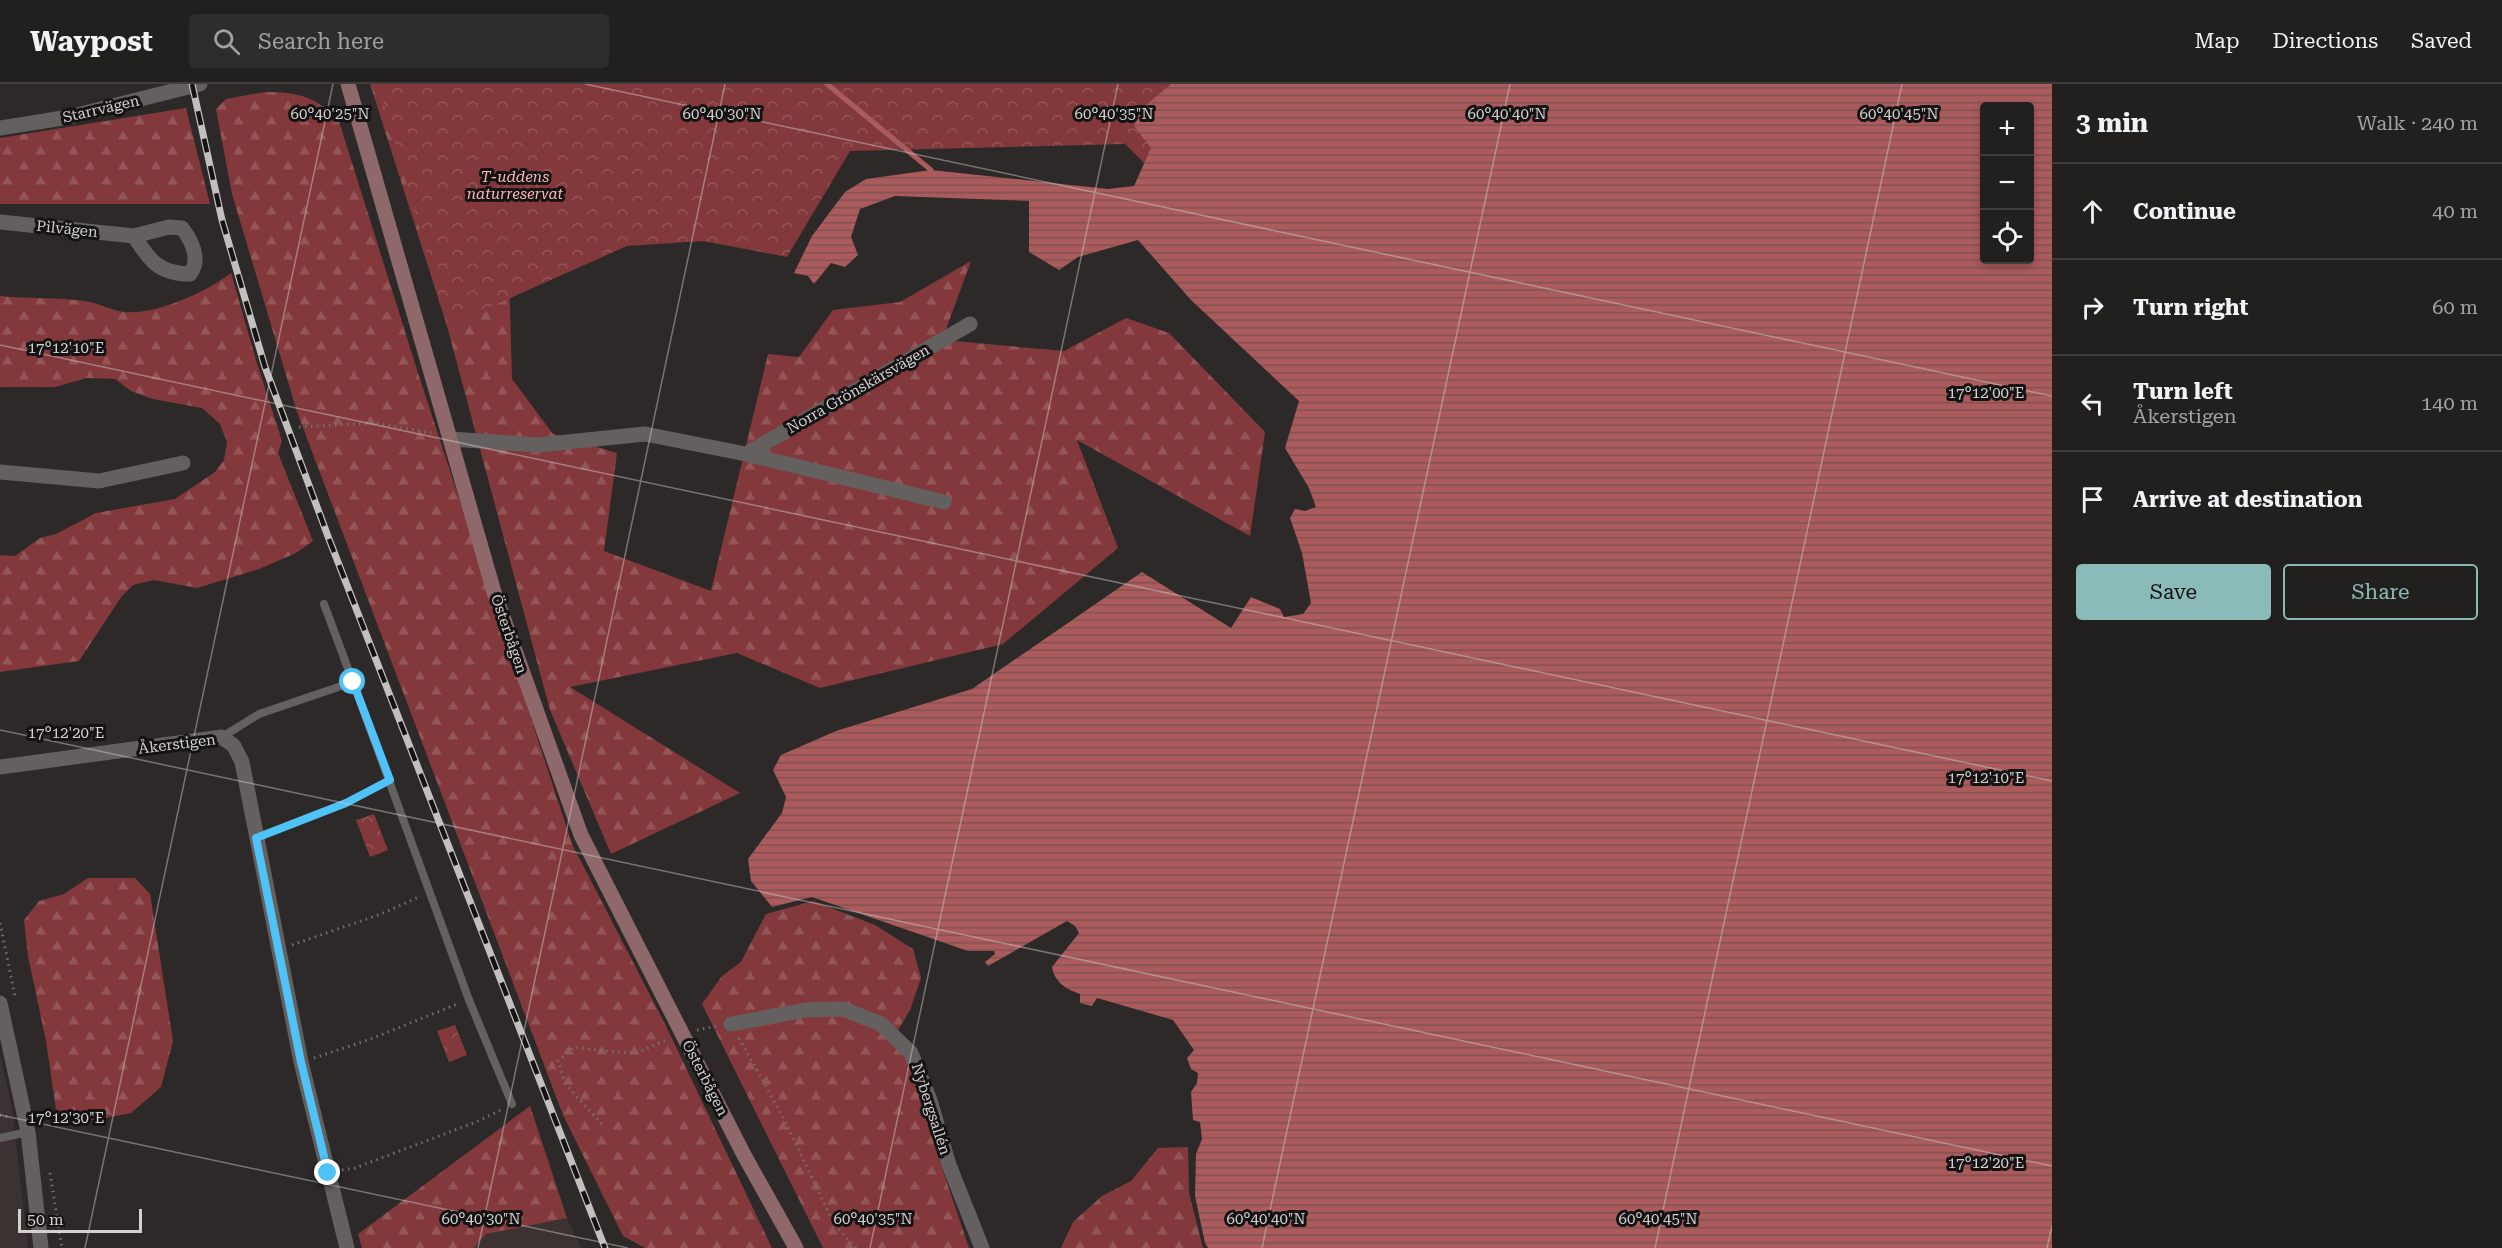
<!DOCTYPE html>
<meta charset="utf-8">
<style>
body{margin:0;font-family:"Roboto Serif",serif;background:#2e2c2c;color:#f1f3f6}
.controls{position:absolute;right:18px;top:18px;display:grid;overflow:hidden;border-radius:6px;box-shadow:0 3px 9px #0003}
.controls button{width:54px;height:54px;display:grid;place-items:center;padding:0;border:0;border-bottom:2px solid #3f3d3d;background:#221f1f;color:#f1f3f6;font:30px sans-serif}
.scale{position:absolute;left:18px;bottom:15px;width:124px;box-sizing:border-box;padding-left:6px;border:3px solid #d3d0d0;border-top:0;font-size:16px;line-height:21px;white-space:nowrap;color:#d3d0d0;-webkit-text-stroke:4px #141212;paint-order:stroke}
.stop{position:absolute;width:18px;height:18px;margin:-14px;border:4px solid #4fc3f7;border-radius:50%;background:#fff}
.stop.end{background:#4fc3f7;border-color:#fff;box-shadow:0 2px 6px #0008}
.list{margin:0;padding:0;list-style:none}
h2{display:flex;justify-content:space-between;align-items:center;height:78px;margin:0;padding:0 24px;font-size:26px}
h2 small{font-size:20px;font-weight:400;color:#a2a2a4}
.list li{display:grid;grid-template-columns:39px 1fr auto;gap:18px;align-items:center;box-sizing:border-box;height:96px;padding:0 24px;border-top:2px solid #3f3d3d}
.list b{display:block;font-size:22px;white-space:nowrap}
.list p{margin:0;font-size:20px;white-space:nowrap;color:#a2a2a4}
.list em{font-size:20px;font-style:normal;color:#a2a2a4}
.actions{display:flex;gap:12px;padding:18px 24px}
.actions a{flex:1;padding:14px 0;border:2px solid #8bbbb9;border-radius:6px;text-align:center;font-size:21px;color:#8bbbb9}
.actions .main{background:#8bbbb9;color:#111}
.icon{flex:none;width:33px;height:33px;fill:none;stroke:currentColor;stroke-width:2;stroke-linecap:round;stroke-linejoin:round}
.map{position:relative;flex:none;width:2052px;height:1164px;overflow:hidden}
header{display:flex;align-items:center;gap:36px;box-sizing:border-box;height:84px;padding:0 30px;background:#221f1f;border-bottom:2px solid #3f3d3d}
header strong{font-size:28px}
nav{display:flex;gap:33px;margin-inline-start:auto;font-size:21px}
.search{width:420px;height:54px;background:#2e2c2c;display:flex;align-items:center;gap:15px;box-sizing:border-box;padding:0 21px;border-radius:6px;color:#a2a2a4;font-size:22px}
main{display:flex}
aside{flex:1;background:#221f1f}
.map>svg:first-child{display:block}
.built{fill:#3d3232}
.forest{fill:url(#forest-firs)}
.park{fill:url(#park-crowns)}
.water{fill:url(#water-rules);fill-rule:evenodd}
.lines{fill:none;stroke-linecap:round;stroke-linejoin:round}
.stream{stroke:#ab5b5c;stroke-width:5}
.path{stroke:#737070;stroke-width:3;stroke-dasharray:1.5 4.5;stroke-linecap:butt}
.service{stroke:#646060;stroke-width:8}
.minor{stroke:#646060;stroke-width:15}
.secondary{stroke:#8e686a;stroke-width:15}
.rail-casing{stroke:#c2bfbf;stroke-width:7}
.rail{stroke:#141212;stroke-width:4.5;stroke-dasharray:14;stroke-linecap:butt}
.route{stroke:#4fc3f7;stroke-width:8}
.ticks{fill:none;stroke:#d3d0d0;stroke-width:1.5;stroke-opacity:0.45}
.labels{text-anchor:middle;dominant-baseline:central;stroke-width:6;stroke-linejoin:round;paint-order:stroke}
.street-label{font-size:15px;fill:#d3d0d0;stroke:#141212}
.park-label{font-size:15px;font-style:italic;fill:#fdb8b7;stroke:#141212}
.ticks-label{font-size:15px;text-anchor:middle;fill:#d3d0d0;stroke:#141212;stroke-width:6;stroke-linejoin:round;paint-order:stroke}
</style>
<header>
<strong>Waypost</strong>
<div class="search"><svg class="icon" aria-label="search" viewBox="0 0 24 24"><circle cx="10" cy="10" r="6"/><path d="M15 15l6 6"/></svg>Search here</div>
<nav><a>Map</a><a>Directions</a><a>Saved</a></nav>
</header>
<main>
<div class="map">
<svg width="2052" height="1164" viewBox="0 0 2052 1164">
<defs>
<pattern id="forest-firs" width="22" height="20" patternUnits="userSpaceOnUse" patternTransform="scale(1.5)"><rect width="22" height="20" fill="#83393c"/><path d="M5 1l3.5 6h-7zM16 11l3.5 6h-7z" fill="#945557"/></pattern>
<pattern id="park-crowns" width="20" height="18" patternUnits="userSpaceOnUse" patternTransform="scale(1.5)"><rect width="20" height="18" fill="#83393c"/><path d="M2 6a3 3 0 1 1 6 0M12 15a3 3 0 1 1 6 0" fill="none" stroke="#945557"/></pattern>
<pattern id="water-rules" width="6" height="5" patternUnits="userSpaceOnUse" patternTransform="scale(1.5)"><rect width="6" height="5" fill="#ab5b5c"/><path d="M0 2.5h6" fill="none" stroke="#804f50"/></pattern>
</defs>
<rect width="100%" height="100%" fill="#2d2929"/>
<path class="built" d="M0,970l12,53 16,141h-28z
M567,1134l14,30h-107l12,-14z"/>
<path class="forest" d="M370,0h324l-185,189 3,106 41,55 64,19 -13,98 107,40 57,-237 31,3 34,-47 67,-8 71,-41 -29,79 122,11 62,-33 43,15 96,99 -15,104 -173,-96 41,108 -115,96 -183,44 -83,-35 -167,34 170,106 -129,61 -61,-144 -103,-384z
M265,8c33,0 47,4 73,26l81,258 153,468 94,182 106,222h-127l-22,-12 -60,-121 -266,-703 -65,-218 -16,-85 10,-10z
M186,24l24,96h-210v-66z
M231,189l25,87 26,81 -4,12 35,88 -17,12 -37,16 -62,19 -43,-8 -21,5 -12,12 -42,64 -79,11v-117l15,1 25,-18 16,-4 40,-21 79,-14 40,-27 9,-12 3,-18 -7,-18 -18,-16 -49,-9 -22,-8 -16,-12 -28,-1 -32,9h-55v-91c28,3 56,1 84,5 13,1 28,10 40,11 33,3 82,-20 107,-39z
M88,794h47l15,16 23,147 -12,46 -30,26 -48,9 -27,-13 -10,-68 -18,-85 -4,-36 15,-19 25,-7z
M813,817l62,24 38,24 8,29 -11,32 -19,32 17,19 16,40 15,58 30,89h-146l-121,-244 20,-28 19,-14 25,-48z
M530,1022l37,112 -81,16 -12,14h-112l-4,-14z
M1188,1063l1,46 14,55h-142l12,-26 29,-26 29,-15 27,-33z"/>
<path class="park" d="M378,0h1674v8l-868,111 -59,-59 -275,7 -63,106 -84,-16 -76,5 -180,80z
M374,730l14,36 -18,7 -14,-37z
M455,941l12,30 -18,7 -12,-31z"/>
<path class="water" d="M1171,0h881v1164h-844l-3,-5 -10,-47 1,-42 6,-15 -2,-17 -7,-2 -2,-28 6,-9 1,-10 -7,-4 -4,-11 7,-8 -21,-30 -76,-22 -5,8 -12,-3v-9c-14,-5 -25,-11 -28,-27l27,-34 -4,-7 -8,-5 -79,45 -3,-4 10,-8 -1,-3h-26l-156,-54 -40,10 -21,-26 -3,-22 34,-46 4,-16 -13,-27 8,-15 55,-24 136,-42 170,-117 89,56 20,-31 29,12 4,8 19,-3 8,-11 -9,-50 -12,-35 5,-9 10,2 11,-4 -7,-19 -24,-40 14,-47 -108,-101 -53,-60 -60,17 -19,13 -30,-18v-51l-134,-5 -35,13 -9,28 7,18 -13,12 -14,-4 -17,21 -6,-8 -14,-3 18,-37 33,-44 21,-13 65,-9 177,19 26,-3 17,-38 -17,-22 5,-15zM1984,22h46v154h-46z"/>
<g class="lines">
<path class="stream" d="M827,0l104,86"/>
<path class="path" d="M299,343l77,-4 55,10
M272,748l74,-29 33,-17
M0,839l15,73
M292,861l89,-31 40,-18
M697,946l20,-4
M739,954l44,79 51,107 22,24
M314,974l54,-18 92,-37
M0,1031l8,2
M602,1040l-36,-39 -8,-24 16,-14 31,4 32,2 31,-14
M342,1086l13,-2 121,-46 27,-13
M50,1089l12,75"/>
<path class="service" d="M353,598l116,318 43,104
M222,653l37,-23 94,-32 -29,-78
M0,1054l28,-6"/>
<path class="minor" d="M0,44l69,-11 131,-33
M0,138l134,14 35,-9 13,1c10,13 19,32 8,46 -31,0 -41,-14 -56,-38
M451,355l87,6 107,-11 101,20 198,48
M746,370l224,-130
M0,388l99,9 84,-18
M0,683l222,-30 12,9 8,16 59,300 46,186
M0,919l28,129 13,116
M731,940l75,-14 37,-1 38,15 30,29 19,47 19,65 33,83"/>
<path class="secondary" d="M348,0l146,508 87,243 163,320 52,93"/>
<defs>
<path id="rail" d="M192,0l30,136 43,147 64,172 276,709"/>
</defs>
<use href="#rail" class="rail-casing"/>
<use href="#rail" class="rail"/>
</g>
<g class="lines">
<path class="route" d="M328,1089l-27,-111 -45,-224 90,-35 44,-23 -37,-98"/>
</g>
<path class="ticks" d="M585,0l1467,312M0,261l2052,436M0,646l2052,436M0,1031l628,133M85,1164l248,-1164M478,1164l247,-1164M870,1164l248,-1164M1262,1164l248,-1164M1655,1164l247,-1164M2047,1164l5,-22"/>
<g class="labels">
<g class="street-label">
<text transform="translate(101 25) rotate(-13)">Starrvägen</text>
<text transform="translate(67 145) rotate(6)">Pilvägen</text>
<text transform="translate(858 305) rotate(-30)">Norra Grönskärsvägen</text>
<text transform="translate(509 550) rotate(71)">Österbågen</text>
<text transform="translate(177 660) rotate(-7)">Åkerstigen</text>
<text transform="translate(705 994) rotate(63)">Österbågen</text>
<text transform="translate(931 1025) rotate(72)">Nybergsallén</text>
</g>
<g class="park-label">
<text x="515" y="93">T-uddens<tspan x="515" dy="17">naturreservat</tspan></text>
</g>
</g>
<g class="ticks-label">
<text x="330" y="35">60°40'25"N</text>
<text x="722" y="35">60°40'30"N</text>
<text x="1114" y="35">60°40'35"N</text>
<text x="1507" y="35">60°40'40"N</text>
<text x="1899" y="35">60°40'45"N</text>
<text x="66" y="269">17°12'10"E</text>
<text x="1986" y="314">17°12'00"E</text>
<text x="66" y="654">17°12'20"E</text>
<text x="1986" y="699">17°12'10"E</text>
<text x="66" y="1039">17°12'30"E</text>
<text x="1986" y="1084">17°12'20"E</text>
<text x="481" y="1140">60°40'30"N</text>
<text x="873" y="1140">60°40'35"N</text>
<text x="1266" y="1140">60°40'40"N</text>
<text x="1658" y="1140">60°40'45"N</text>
</g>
</svg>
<div class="controls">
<button>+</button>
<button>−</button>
<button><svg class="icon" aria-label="locate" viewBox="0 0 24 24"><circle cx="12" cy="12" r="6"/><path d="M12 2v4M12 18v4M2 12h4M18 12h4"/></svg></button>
</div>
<div class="scale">50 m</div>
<div class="stop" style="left:353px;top:598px"></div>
<div class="stop end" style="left:328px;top:1089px"></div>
</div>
<aside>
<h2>3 min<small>Walk · 240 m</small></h2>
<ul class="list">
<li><svg class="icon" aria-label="ahead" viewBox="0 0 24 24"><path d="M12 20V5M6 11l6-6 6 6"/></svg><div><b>Continue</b></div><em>40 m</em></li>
<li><svg class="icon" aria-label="right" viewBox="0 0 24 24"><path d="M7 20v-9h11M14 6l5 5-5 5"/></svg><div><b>Turn right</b></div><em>60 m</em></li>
<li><svg class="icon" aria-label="left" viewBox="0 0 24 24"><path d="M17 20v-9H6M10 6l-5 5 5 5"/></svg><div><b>Turn left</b><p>Åkerstigen</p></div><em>140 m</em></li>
<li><svg class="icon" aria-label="arrive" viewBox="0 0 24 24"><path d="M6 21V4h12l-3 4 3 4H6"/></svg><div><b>Arrive at destination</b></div></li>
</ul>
<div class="actions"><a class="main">Save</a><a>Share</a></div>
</aside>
</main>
